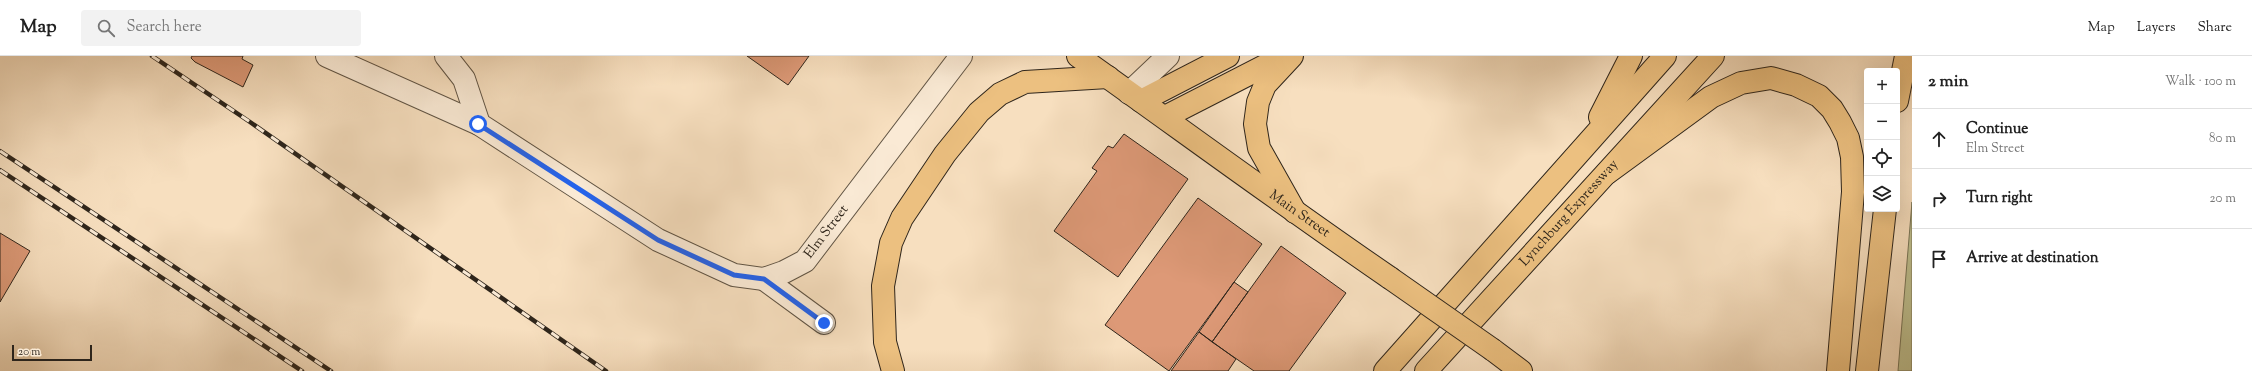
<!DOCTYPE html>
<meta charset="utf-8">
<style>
body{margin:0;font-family:"Sorts Mill Goudy",serif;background:#f2f2f2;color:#222}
.controls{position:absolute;right:12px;top:12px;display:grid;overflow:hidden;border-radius:4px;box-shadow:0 4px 16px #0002}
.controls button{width:36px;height:36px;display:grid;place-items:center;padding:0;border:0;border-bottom:1px solid #e0e0e0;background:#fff;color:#222;font:20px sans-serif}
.scale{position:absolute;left:12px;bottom:10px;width:80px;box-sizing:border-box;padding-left:4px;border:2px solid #2e251b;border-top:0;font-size:11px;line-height:14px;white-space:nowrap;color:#2e251b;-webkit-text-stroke:3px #faead5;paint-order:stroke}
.stop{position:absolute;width:12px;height:12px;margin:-9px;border:3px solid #2563eb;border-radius:50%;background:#fff}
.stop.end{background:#2563eb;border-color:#fff;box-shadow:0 1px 4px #0008}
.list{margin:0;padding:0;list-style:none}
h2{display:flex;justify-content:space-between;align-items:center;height:52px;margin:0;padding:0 16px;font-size:17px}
h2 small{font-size:13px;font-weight:400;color:#767676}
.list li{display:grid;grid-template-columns:26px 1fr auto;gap:12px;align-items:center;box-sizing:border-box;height:60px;padding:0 16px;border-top:1px solid #e0e0e0}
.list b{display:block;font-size:15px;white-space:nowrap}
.list p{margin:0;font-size:13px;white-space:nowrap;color:#767676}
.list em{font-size:13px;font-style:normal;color:#767676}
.icon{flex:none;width:22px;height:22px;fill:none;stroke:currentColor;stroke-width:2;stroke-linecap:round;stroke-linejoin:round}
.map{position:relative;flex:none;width:1912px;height:315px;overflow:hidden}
header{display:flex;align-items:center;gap:24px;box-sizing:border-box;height:56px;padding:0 20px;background:#fff;border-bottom:1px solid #e0e0e0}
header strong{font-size:19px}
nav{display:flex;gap:22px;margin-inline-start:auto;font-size:14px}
.search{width:280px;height:36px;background:#f2f2f2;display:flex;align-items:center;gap:10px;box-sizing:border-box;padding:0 14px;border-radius:4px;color:#767676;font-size:15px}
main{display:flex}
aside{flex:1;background:#fff}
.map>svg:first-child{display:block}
.green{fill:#bec191;stroke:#767356}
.building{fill:#d97;stroke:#2e251b}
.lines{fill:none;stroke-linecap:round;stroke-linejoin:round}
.minor-casing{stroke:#605444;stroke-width:24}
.major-casing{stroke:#2e251b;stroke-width:24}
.highway-casing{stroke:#2e251b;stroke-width:24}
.minor{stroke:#faead5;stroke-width:22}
.major{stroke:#ecc080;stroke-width:22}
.highway{stroke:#ecc080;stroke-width:22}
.rail-casing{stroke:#2e251b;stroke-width:4.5}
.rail{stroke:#faead5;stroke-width:3;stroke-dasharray:9;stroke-linecap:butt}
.major-bridge-casing{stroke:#2e251b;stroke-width:24;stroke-linecap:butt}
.major-bridge{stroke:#ecc080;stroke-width:22}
.route{stroke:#2563eb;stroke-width:5}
.labels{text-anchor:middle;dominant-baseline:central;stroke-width:3;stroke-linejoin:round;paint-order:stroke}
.street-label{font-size:14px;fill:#2e251b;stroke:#faead5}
</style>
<header>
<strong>Map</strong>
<div class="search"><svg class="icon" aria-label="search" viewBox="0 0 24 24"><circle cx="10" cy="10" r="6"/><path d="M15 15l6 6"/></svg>Search here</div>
<nav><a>Map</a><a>Layers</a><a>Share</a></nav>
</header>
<main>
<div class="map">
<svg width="1912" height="315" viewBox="0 0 1912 315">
<rect width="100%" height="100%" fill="#f7dfbf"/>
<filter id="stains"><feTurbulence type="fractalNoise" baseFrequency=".005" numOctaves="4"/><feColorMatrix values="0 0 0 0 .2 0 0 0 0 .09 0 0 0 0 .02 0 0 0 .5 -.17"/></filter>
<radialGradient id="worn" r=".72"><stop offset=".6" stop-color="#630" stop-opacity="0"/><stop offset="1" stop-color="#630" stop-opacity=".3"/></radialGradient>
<path class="green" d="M1912,146v169h-14z"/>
<path class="building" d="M192,0h51l-1,3 11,6 -10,22 -48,-25 -4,-4z
M747,0h62l-21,29z
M1124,78l64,45 -70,98 -64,-46 43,-60 -5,-3 16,-22 5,2z
M1198,142l64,46 -93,127 -64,-46z
M0,177l30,18 -30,51z
M1281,190l65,47 -57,78h-35l-42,-29z
M1234,226l14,10 -36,50 -13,-10z
M1199,276l37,27 -8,12h-57z"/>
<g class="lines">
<defs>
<g id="minor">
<path d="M327,0l152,68"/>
<path id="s1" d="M446,0l18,23 15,45 179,116 76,35 30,4 20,-7 21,-11 156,-205"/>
<path d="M1129,37l39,-37"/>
<path d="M764,223l60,44"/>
</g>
<g id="major">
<path id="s2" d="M1078,0c104,74 207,150 312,222"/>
<path d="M1493,294l28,21"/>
</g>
<g id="highway">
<path d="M1292,0l-27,29 -7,17 -3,22 4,24 36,64"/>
<path d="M1141,45l87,-45"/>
<path d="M1897,45l9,-45"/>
<path d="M1165,61l119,-61"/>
<path d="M1600,61l31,-61"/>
<path d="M1607,117l104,-76 30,-14 30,-5 25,7 23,11 13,13 8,13 8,16 4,19 1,35 -15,179"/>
<path d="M893,315l-8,-29 -2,-56 8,-43 11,-25 43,-64 34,-42 21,-18 25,-12 83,-5"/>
<path d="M1385,315l280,-315"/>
<path id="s3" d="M1426,315l287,-315"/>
<path d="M1867,315l18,-162"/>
</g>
</defs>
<use href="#minor" class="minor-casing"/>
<use href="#major" class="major-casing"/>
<use href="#highway" class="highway-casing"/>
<use href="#minor" class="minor"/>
<use href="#major" class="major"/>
<use href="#highway" class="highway"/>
<defs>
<path id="rail" d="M152,0l98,66 356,249
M0,95l331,220
M0,114l302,201"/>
</defs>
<use href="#rail" class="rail-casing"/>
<use href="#rail" class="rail"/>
<defs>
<path id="major-bridge" d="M1390,222l103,72"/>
</defs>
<use href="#major-bridge" class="major-bridge-casing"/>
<use href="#major-bridge" class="major-bridge"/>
</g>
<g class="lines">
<path class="route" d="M478,68l180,116 76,35 30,4 60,44"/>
</g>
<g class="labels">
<g class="street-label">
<text stroke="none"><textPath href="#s2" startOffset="272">Main Street</textPath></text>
<text stroke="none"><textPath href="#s3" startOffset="213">Lynchburg Expressway</textPath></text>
<text stroke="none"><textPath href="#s1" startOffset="485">Elm Street</textPath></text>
</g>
</g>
<rect width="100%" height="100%" filter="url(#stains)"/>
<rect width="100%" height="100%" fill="url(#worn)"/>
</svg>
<div class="controls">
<button>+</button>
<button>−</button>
<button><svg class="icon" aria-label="locate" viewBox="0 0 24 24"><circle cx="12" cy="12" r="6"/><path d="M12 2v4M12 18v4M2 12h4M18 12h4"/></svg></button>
<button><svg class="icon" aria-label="layers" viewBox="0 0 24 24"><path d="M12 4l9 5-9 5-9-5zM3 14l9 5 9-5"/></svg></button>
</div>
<div class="scale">20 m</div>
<div class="stop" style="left:478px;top:68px"></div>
<div class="stop end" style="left:824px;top:267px"></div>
</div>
<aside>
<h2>2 min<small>Walk · 100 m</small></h2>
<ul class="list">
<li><svg class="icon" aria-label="ahead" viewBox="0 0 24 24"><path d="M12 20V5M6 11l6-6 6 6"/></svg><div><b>Continue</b><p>Elm Street</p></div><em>80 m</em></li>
<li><svg class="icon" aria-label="right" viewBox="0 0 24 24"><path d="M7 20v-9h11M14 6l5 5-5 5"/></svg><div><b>Turn right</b></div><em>20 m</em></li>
<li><svg class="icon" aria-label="arrive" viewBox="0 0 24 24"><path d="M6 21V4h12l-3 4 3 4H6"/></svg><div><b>Arrive at destination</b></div></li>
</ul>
</aside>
</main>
